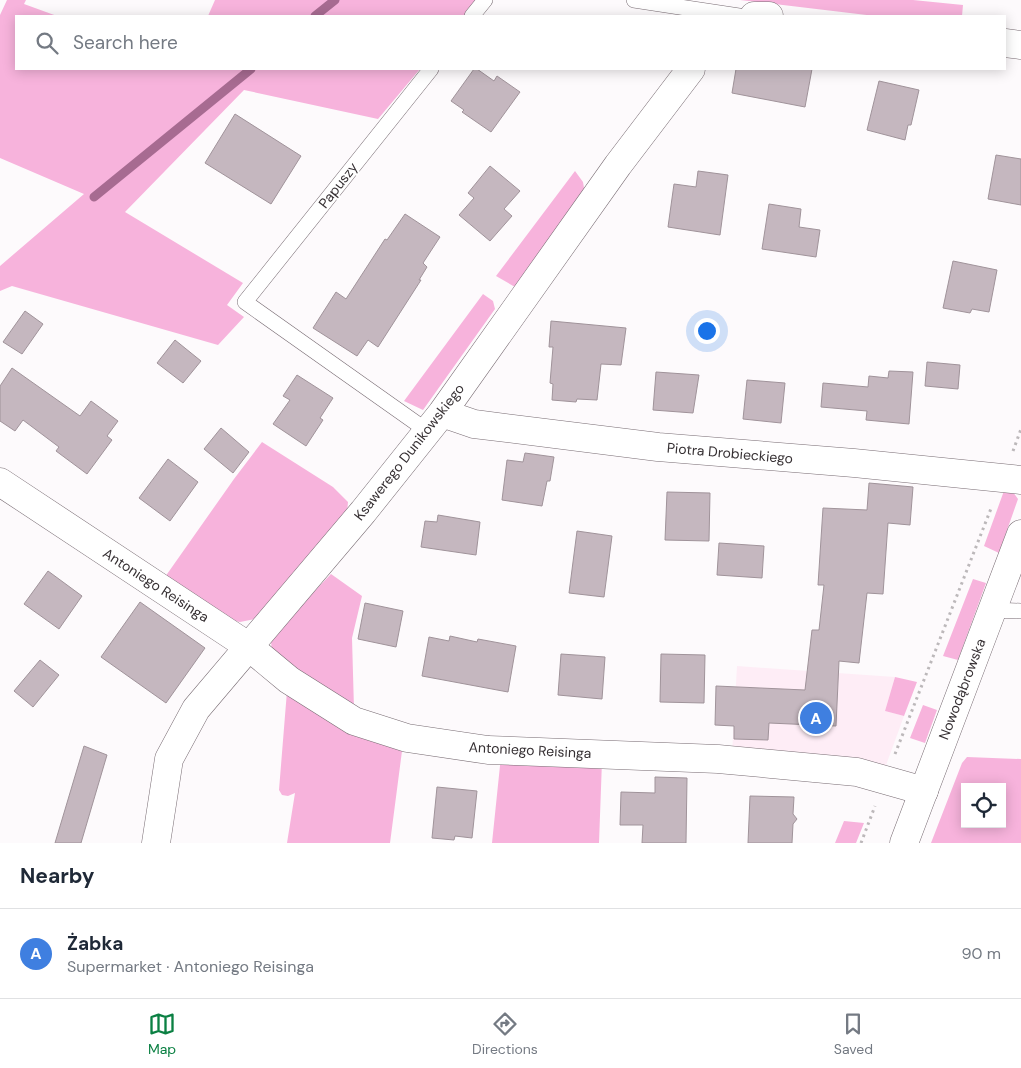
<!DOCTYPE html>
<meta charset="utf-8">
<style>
body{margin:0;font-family:"DM Sans",sans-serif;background:#f2f2f3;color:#1f2937}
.controls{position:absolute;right:15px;bottom:15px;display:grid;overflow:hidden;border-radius:0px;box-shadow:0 2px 12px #0003}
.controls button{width:45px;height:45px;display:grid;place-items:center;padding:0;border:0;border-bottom:1px solid #e0e1e3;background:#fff;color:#1f2937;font:25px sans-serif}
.you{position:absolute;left:706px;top:330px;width:18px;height:18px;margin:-12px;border:4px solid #fff;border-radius:50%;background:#1a73e8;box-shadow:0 0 0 8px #1a73e833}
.badge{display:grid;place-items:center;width:32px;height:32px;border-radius:50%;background:#0b8043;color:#fff;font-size:16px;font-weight:700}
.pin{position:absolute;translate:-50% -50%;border:2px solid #fff;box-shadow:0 1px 5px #0006}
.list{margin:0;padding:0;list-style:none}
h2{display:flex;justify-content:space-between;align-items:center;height:65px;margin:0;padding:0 20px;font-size:21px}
h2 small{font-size:16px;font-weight:400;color:#747a83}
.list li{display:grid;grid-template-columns:32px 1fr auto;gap:15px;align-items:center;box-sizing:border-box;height:90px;padding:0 20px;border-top:1px solid #e0e1e3}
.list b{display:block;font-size:19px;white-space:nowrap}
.list p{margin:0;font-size:16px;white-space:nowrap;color:#747a83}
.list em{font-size:16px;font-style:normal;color:#747a83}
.icon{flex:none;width:28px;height:28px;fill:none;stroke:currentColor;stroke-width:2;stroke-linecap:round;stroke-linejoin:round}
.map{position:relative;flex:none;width:1021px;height:843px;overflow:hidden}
.search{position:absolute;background:#fff;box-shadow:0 2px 12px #0003;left:15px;right:15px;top:15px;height:55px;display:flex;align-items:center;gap:12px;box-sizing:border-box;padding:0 18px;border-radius:0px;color:#747a83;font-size:19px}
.sheet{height:155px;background:#fff}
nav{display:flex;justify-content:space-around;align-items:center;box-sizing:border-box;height:70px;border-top:1px solid #e0e1e3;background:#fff;font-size:14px;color:#747a83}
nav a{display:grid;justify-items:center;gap:2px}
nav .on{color:#0b8043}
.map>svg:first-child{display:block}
.built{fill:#feedf6}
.green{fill:#f7b3dc;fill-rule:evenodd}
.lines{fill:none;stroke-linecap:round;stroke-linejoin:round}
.stream{stroke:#a76b91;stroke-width:9}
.building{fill:#c5b7bf;stroke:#a0939a}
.lane-casing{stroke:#786c73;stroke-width:16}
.street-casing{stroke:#786c73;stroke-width:29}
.secondary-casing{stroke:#786c73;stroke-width:29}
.path{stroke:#bcb8ba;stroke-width:3;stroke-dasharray:2.5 4;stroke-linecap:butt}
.lane{stroke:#fff;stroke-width:15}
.street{stroke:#fff;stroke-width:28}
.secondary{stroke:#fff;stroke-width:28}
.labels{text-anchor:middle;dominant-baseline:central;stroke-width:4;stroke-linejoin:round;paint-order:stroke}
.street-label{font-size:14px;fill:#363033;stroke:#fff}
</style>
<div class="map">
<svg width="1021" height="843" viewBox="0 0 1021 843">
<rect width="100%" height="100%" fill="#fdfafc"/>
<path class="built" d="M737,666l158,11 -10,34 19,5 -19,52 -153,-14z"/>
<path class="green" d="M7,0h19l-2,4 33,12h-41v53h404l-42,50 -134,-29 -119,122 118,71 -16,22 17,12 -26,28 -206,-59 -12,5v-25l84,-72 -84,-36v-143z
M215,0h263l-14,16h-256z
M740,0h173l50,5 -1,11h-87z
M575,171l8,11 2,12 -70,93 -19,-11z
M483,294l10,7 2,8 -72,101 -19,-9z
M262,442l71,45 15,15 -1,11 -92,106 -15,3 -14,-3 -61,-42 69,-98z
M1005,488l8,4 5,7 -19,54 -15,-7z
M331,574l31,22 -10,42 2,71 -82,-56 -1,-12 7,-12z
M973,579l13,4 -28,77 -15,-4z
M895,677l22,5 -13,34 -19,-5z
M287,691l115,60 -12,92h-103l8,-50 -7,3 -6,-1 -3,-5z
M923,705l14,5 -12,33 -15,-5z
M501,756l101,5 -3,82h-107z
M967,757l54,2v84h-90l31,-80zM965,787h37v37h-37z
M844,821l20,2 -8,20h-21z"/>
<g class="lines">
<path class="stream" d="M315,16l20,-16
M94,197l157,-128"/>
</g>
<path class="building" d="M474,69h3l17,12 3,-5 23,16 -29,40 -29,-20 2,-2 -13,-9z
M736,69h76l-7,38 -73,-14z
M879,81l40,9 -8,35h-3l-3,15 -38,-10z
M235,114l66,42 -30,48 -66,-41z
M996,155l25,4v46l-33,-6z
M490,166l30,25 -16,18 8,7 -22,25 -31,-26 15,-17 -6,-5z
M698,171l30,4 -8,60 -52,-8 6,-43 22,3z
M769,204l32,5 -2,18 21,3 -4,27 -54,-8z
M405,214l35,23 -17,26 4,4 -8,13h2l-43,67 -10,-7 -11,16 -44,-28 23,-36 10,7 39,-60 2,1z
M953,261l44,9 -8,42 -17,-3 -2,4 -27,-5z
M25,311l18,13 -21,30 -19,-12z
M551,321l75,7 -5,37 -20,-1 -4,36 -20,-1 -1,3 -24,-2 1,-16 -3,-1 3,-36h-4z
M175,340l26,21 -18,22 -26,-20z
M927,362l33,3 -2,24 -33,-3z
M12,368l68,48 11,-15 27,20 -11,15 5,4 -25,34 -31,-23 3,-4 -36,-27 -8,11 -15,-10v-35z
M889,371l24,1 -4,52 -43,-4 1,-9 -46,-4 2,-24 45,4 1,-11 19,2z
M656,372l43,3 -6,38 -40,-3z
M297,375l36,23 -13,20 3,2 -17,26 -33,-22 17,-24 -7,-4z
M747,380l38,3 -4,40 -38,-4z
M221,428l28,24 -16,21 -29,-24z
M525,453l29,4 -4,24h-3l-5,25 -40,-6 5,-40 16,2z
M168,459l30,23 -28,39 -31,-23z
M869,483l44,4 -3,38 -22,-2 -5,71 -16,-1 -8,70 -20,-2 -3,65 -67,-3 -1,17 -34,-1v-13l-19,-1 1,-39 89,4 7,-60h7l5,-45h-6l5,-77 44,2z
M667,492l43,1 -1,48 -44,-1z
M438,515l42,7 -4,33 -55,-8 4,-26 12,1z
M577,531l35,5 -8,61 -35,-4z
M719,543l45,3 -2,32 -45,-3z
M48,571l34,25 -23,33 -35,-25z
M140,602l65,46 -39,55 -65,-46z
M365,603l38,8 -7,36 -38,-8z
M450,636l27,6 1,-3 38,7 -8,46 -86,-16 7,-39 20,4z
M561,654l44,3 -3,42 -44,-4z
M661,654l44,1 -1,48 -44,-1z
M40,660l19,15 -26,32 -19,-16z
M84,746l23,9 -26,88h-26z
M655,777l32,1 -1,65h-44l1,-18h-23l1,-33 34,1z
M437,787l40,4 -5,47 -17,-2 -1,4 -22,-2z
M750,796l44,1 -1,17 4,5 -4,5 -1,19h-44z"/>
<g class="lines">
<defs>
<path id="lane" d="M634,0l105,16
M472,16l13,-16
M426,430l-181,-128 186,-233
M992,610l29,1"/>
<path id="street" d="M754,16h15
M1005,43l16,2
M442,413l32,11 184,23 196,16 167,17
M0,482l248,164 41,34 65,41 53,17 81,12 230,9 139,13 67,19
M156,843l13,-84 27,-50 167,-197 79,-99 176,-248 73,-96"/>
<path id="secondary" d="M904,843l117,-309"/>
</defs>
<use href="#lane" class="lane-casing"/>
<use href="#street" class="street-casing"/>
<use href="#secondary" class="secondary-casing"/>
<path class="path" d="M1013,451l8,-22
M895,754l97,-248
M861,843l14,-37"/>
<use href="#lane" class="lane"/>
<use href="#street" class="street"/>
<use href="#secondary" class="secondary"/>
</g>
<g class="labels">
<g class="street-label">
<text transform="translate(338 185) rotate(-52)">Papuszy</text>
<text transform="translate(409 452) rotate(-52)">Ksawerego Dunikowskiego</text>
<text transform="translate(730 453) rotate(5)">Piotra Drobieckiego</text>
<text transform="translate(156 585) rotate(33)">Antoniego Reisinga</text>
<text transform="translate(962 689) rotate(-69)">Nowodąbrowska</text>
<text transform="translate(530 750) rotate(3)">Antoniego Reisinga</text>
</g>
</g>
</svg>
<div class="controls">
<button><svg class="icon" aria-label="locate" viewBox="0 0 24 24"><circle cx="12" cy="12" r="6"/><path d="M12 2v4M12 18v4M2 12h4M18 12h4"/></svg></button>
</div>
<div class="you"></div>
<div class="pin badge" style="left:816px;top:718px;background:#3f7fe0">A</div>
<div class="search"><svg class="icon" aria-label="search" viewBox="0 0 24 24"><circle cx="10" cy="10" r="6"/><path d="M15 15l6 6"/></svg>Search here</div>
</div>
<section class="sheet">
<h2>Nearby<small></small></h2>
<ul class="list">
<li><span class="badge" style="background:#3f7fe0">A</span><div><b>Żabka</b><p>Supermarket · Antoniego Reisinga</p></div><em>90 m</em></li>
</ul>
</section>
<nav>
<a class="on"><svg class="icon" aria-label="map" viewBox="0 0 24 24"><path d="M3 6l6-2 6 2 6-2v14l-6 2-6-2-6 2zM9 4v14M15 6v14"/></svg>Map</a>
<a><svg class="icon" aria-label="directions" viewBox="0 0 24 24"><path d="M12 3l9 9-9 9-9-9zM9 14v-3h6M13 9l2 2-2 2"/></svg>Directions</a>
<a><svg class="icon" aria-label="saved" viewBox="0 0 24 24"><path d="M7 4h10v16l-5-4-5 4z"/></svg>Saved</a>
</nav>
